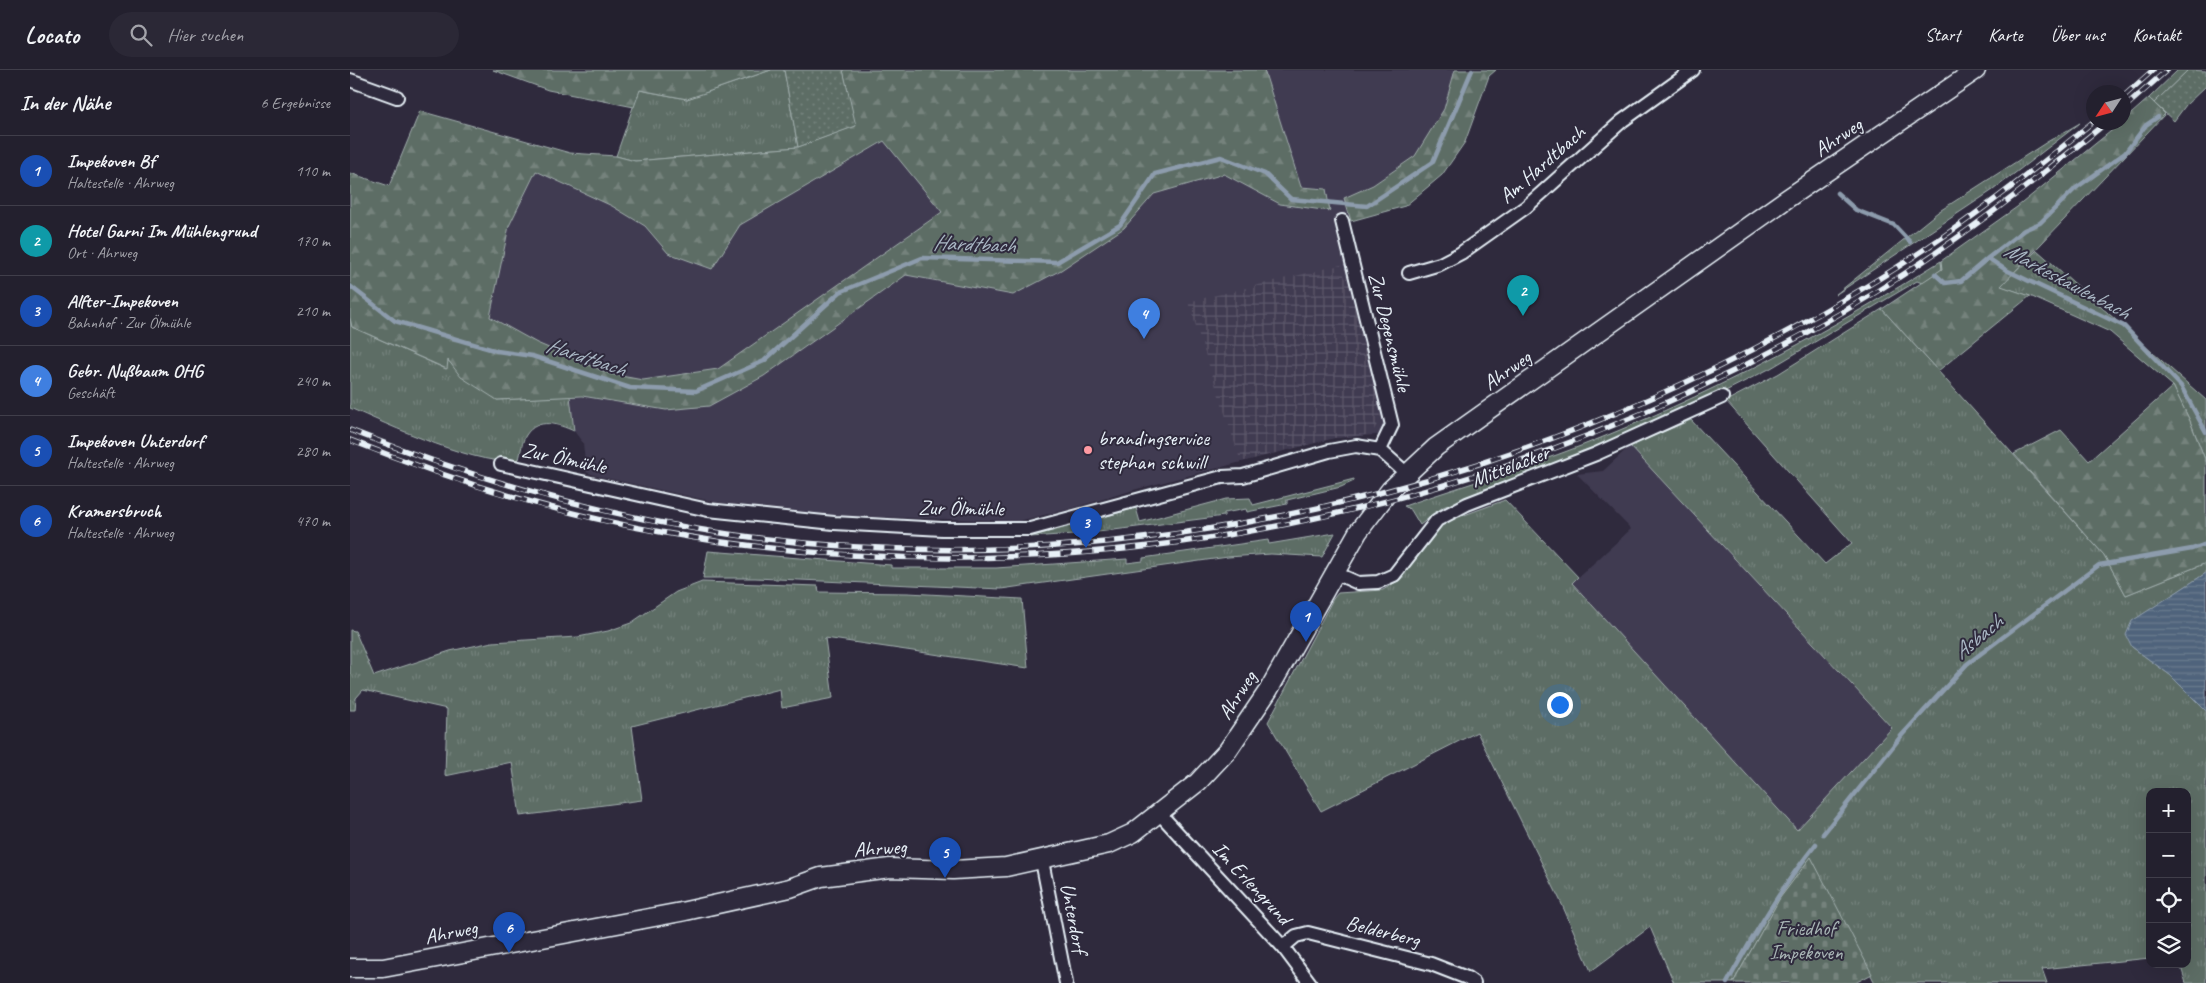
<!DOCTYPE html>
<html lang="de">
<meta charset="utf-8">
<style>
body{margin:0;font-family:Caveat,sans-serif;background:#2b2836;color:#f1f3f6}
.controls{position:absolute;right:15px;bottom:15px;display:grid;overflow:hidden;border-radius:10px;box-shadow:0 5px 20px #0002}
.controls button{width:45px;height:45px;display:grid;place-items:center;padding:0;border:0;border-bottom:1px solid #403e4a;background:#23202e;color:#f1f3f6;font:25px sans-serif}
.compass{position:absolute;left:1736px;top:15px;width:45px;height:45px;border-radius:50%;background:#23202e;box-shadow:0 5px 20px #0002;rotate:234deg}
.you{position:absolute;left:1209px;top:634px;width:18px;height:18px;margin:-12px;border:4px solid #fff;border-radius:50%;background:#1a73e8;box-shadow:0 0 0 8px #1a73e833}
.badge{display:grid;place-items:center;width:32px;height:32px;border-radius:50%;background:#b45309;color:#fff;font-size:16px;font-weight:700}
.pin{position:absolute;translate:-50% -41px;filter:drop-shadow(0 1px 2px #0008)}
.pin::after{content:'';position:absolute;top:26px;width:18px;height:15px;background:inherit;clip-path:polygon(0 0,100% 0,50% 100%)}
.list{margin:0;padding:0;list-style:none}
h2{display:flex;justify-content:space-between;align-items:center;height:65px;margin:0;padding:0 20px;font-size:21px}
h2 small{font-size:16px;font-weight:400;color:#a3a3aa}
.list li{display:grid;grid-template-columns:32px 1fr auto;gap:15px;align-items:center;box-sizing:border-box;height:70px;padding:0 20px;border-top:1px solid #403e4a}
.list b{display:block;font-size:19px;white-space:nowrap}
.list p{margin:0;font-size:16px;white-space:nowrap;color:#a3a3aa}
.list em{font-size:16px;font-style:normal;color:#a3a3aa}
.icon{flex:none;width:28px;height:28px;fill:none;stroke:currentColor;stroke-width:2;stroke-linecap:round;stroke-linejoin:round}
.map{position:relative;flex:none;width:1856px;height:913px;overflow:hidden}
header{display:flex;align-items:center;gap:30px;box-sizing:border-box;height:70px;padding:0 25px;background:#23202e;border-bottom:1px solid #403e4a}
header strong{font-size:24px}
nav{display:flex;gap:28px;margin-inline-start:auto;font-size:18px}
.search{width:350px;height:45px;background:#2b2836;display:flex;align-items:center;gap:12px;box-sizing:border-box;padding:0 18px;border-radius:28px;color:#a3a3aa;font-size:19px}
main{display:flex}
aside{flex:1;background:#23202e}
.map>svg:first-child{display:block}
.built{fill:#413b51}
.industrial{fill:url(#industrial-grid)}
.grass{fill:url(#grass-tufts);stroke:#a2afae}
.forest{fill:url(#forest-firs);stroke:#a2afae;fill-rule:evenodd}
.cemetery{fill:url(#cemetery-stones);stroke:#a2afae}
.garden{fill:url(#garden-dots);stroke:#a2afae}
.water{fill:url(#water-rules);stroke:#8d9cad}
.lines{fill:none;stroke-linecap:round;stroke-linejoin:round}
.stream{stroke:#8d9cad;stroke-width:4.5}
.street-casing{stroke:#e8f1f8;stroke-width:16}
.secondary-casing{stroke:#e8f1f8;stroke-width:21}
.street{stroke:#2f2a3d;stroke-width:12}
.secondary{stroke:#2f2a3d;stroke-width:18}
.rail-casing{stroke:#e8f1f8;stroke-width:5.5}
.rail{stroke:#2f2a3d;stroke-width:4;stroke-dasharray:11;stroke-linecap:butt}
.poi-dot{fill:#ff9aa2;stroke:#2f2a3d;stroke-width:2}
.labels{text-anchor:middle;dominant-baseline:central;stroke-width:4;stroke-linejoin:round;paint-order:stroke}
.street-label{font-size:21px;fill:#e8f1f8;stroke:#2f2a3d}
.poi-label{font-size:21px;fill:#e8f1f8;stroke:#2f2a3d;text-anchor:start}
.park-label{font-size:21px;fill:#a9b6b6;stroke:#2f2a3d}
.water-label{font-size:22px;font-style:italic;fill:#abb9c6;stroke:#2f2a3d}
</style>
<header>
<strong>Locato</strong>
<div class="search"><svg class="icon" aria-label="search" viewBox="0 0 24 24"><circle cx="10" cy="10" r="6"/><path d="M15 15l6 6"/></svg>Hier suchen</div>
<nav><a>Start</a><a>Karte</a><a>Über uns</a><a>Kontakt</a></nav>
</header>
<main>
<aside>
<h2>In der Nähe<small>6 Ergebnisse</small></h2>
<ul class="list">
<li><span class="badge" style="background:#1a4fb4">1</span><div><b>Impekoven Bf</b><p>Haltestelle · Ahrweg</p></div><em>110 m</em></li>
<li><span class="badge" style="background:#0f9aa8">2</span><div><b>Hotel Garni Im Mühlengrund</b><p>Ort · Ahrweg</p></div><em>170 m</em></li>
<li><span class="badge" style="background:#1a4fb4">3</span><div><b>Alfter-Impekoven</b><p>Bahnhof · Zur Ölmühle</p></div><em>210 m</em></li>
<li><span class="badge" style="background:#3f7fe0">4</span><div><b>Gebr. Nußbaum OHG</b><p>Geschäft</p></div><em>240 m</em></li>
<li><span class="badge" style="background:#1a4fb4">5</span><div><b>Impekoven Unterdorf</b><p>Haltestelle · Ahrweg</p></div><em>280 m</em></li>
<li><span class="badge" style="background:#1a4fb4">6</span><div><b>Kramersbruch</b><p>Haltestelle · Ahrweg</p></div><em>470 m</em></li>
</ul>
</aside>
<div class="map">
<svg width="1856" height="913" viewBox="0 0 1856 913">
<defs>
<pattern id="industrial-grid" width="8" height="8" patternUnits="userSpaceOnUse" patternTransform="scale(1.25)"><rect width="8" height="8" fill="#413b51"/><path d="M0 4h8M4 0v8" fill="none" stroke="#5c586b"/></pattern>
<pattern id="grass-tufts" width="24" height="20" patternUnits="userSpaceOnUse" patternTransform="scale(1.25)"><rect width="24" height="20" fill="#5d6d65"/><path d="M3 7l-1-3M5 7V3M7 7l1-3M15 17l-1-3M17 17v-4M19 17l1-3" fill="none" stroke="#74827c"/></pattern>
<pattern id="forest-firs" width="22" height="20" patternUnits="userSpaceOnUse" patternTransform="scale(1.25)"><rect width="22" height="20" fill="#5d6d65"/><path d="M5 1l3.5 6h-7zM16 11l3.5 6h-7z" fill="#74827c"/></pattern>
<pattern id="cemetery-stones" width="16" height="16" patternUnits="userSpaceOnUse" patternTransform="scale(1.25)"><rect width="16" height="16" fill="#5d6d65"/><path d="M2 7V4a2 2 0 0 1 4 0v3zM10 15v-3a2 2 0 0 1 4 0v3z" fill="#74827c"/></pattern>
<pattern id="garden-dots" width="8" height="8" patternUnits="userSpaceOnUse" patternTransform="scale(1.25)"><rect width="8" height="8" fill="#5d6d65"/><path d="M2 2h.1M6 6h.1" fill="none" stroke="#74827c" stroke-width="1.8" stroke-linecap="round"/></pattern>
<pattern id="water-rules" width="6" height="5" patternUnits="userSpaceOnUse" patternTransform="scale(1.25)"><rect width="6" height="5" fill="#50647b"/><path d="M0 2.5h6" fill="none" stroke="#697b8e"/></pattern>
</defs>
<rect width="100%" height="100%" fill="#2f2a3d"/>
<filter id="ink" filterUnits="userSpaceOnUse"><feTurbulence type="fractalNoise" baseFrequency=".02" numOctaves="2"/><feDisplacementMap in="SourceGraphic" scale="10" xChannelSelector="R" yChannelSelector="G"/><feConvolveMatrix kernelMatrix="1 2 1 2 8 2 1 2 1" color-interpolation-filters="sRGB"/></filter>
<g filter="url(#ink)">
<path class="built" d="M914,0h191l-11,39 -29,47 -42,29 -29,13 7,23 -8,3 45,210 -54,4 -197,51 -67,20 -52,12 -175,-5 -128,-14 -118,-26 -11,-4 -3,-29 -9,-12 -4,-35 139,10 55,-30 142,-101 107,20 48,-25 63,-42 30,-34 70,-21 56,31 21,-17z
M535,71l57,71 -224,157 -75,11 -33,-6 -73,-31 -47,-26 19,-91 27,-55 76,35 33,20 23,27 44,16 28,-44z
M1280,376l262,283 -95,102 -225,-248 59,-54 -54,-55 26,-3z"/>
<path class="industrial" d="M991,195l4,13h4l32,126 -1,15 -6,11 -9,5 -31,3 -93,24 -53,-160z"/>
<path class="grass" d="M421,0h13l14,77 -163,14 -19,-5 23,-66 48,9z
M1828,0h10l-34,33 -5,-5z
M1730,53l-87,67 -158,105 103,-83 109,-70z
M1687,180l169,150v62l-16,-41 -17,-35 -63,-54 -80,-36 -30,-10z
M1591,191l1,8 -20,14 -5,-2 -146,87 -83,42 -95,40 -150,57 -23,18 -9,-15 -7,-4c68,-24 138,-43 204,-71 117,-48 226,-107 333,-174z
M1532,239l222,246 22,40 80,-32v10l-73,48 -1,26 38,28 36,36v272h-20l-6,-19h7v-172h-37v166l-108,11 5,14h-172l-64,-125 -31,40 -47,85h-59l-24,-56 -59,44 -31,-71 -83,-168 -156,79 -53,-89 65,-123 5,-6 45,-3 18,-11 39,-55 65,-24 73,77 -6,6 225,247 95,-102 -262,-282 61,-26 134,144 27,-21 -126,-142 52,-27z
M0,248l2,9 94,42 1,-9 50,40 73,-4 4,35c-16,-7 -36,-14 -48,4 -4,6 -5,17 -7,24 -30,13 -137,-37 -169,-51z
M1004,409v2l-13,6 -54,13v4l-40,8 -1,-3 -22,4v3l-134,17 -60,4 106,-29 4,14 86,-23 24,-1 3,7z
M985,463l-13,24 -51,-3 -43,3 -227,32 -246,-11h-52l5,-27 183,14v3h105l131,-9v4l16,-2v-3l125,-18 1,4z
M352,512l116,4 1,6 89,1 114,6 6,69 -203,-30 8,60 -51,10 -2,-19 -148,37 10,74 -122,16 -8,-54 -67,14 2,-67 -84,-19 -7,8 -1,12h-5v-80l5,1 19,45 76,-25 42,-9 86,-5 30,-6 23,-8 45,-31z"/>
<path class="forest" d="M143,0h278l-84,29 -47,-9 -6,17 -86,-17z
M493,0h421l37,117 25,2 4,22 -50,-7 -56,-30 -70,20 -30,34 -63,42 -48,25 -107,-20 -142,101 -55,30 -43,4 -84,-14 -85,4 -36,-23 -13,-17 -1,9 -95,-42 -2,-9v-145l39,13 31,-75 150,42 46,3 19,5 163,-14 57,-21zM534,71l58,71 -224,157 -75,11 -33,-6 -73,-31 -47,-26 19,-91 27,-55 76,35 33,20 23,27 44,16 28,-44z
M1105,0h41l-7,6 -24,66 -23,33 -37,31 -54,15 -7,-23 29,-13 42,-29 29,-47z
M1799,28l16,16 -164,172 29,10 -92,75 -56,-62 60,-40 -1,-8 76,-54 104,-84 3,-1v-2z
M1823,316l17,35 16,41v101l-80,32 -22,-40 -90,-101 47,-24 28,31z"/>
<path class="cemetery" d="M1461,787l61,117 -17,9h-122l47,-85z"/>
<path class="garden" d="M434,0h59l13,56 -58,21z
M1838,0l18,1v15l-20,19 -12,16 -20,-18z"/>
<path class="water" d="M1856,503v138l-36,-36 -38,-28 -6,-12 6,-14z"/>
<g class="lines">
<path class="stream" d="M1487,123l19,17 38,15 16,17
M1638,188l36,-28 16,-7 36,-35 49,-35 21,-28 12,-8
M1585,204l10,9 16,-2 27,-23 18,12 118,56 57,60 25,46
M0,216l45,35 102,30 35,5 98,32 66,3 68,-30 76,-69 82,-34 135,4 63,-37 35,-51 66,-17 44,17 26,25 76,7 66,-44 39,-92
M1473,764l79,-99 65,-71 132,-99 93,-16 14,-5
M1377,913c27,-49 54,-95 89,-139"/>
<defs>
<path id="street" d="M0,10l47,17
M992,151l50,204 -12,25
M1059,203l31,-9 21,-11 65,-46 96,-86 71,-51
M151,394l207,46 126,13 108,6h88l192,-52 21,-1 86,-25 27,-5 24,4 26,23
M983,502l25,11 20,-1 16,-7 43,-55 30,-16 129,-50 126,-57
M810,744l123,133 27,36
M692,791l24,122
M933,877l13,-11 12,-3 123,31 36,14 7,5"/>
<path id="secondary" d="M0,898h33l298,-56 109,-24 31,-11 69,-9 63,2 53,-3 103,-23 24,-11 65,-51 30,-32 40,-59 90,-159 32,-42 46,-43 352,-249 188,-128"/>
</defs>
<use href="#street" class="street-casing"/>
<use href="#secondary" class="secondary-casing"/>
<use href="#street" class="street"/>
<use href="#secondary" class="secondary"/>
<defs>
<path id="rail" d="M1774,26l29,-26
M1774,38l43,-38
M0,360c122,48 248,85 378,104 395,56 799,-43 1139,-248 80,-48 154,-105 227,-165
M0,370c103,41 207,74 316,93 414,74 848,-20 1205,-238 83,-51 160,-111 236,-173"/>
</defs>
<use href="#rail" class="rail-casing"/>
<use href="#rail" class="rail"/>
</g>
</g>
<circle class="poi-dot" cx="738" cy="380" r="5"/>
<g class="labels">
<g class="street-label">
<text transform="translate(1488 67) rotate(-34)">Ahrweg</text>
<text transform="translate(1192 94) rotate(-41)">Am Hardtbach</text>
<text transform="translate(1040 262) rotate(76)">Zur Degensmühle</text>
<text transform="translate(1157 300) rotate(-35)">Ahrweg</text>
<text transform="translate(214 388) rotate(12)">Zur Ölmühle</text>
<text transform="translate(1160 396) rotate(-21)">Mittelacker</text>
<text transform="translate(611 438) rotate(1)">Zur Ölmühle</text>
<text transform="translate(887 625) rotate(-57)">Ahrweg</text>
<text transform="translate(530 778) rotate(-4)">Ahrweg</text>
<text transform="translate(902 813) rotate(47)">Im Erlengrund</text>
<text transform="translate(724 848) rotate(79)">Unterdorf</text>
<text transform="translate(1033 861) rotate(14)">Belderberg</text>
<text transform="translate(101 862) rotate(-11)">Ahrweg</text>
</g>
<g class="poi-label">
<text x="748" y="368">brandingservice<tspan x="748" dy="24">stephan schwill</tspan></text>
</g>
<g class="park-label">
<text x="1456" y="858">Friedhof<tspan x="1456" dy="24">Impekoven</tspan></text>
</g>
<g class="water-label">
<text transform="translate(624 174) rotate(2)">Hardtbach</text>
<text transform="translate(1717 211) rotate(28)">Markeskaulenbach</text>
<text transform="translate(236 287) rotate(18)">Hardtbach</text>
<text transform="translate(1628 567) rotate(-39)">Asbach</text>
</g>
</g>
</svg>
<div class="controls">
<button>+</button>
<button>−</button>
<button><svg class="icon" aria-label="locate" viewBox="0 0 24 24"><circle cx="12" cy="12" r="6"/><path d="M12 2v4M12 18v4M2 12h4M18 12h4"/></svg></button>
<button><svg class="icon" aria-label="layers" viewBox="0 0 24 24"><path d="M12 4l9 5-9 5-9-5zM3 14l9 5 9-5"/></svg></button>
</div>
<svg class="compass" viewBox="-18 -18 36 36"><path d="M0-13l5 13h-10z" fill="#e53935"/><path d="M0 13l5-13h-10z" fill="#a3a3aa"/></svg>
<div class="you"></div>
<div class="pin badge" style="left:956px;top:572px;background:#1a4fb4">1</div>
<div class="pin badge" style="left:1173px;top:246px;background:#0f9aa8">2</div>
<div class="pin badge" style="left:736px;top:478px;background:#1a4fb4">3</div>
<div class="pin badge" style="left:794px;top:269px;background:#3f7fe0">4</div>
<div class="pin badge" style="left:595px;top:808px;background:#1a4fb4">5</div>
<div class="pin badge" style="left:159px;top:883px;background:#1a4fb4">6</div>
</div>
</main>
